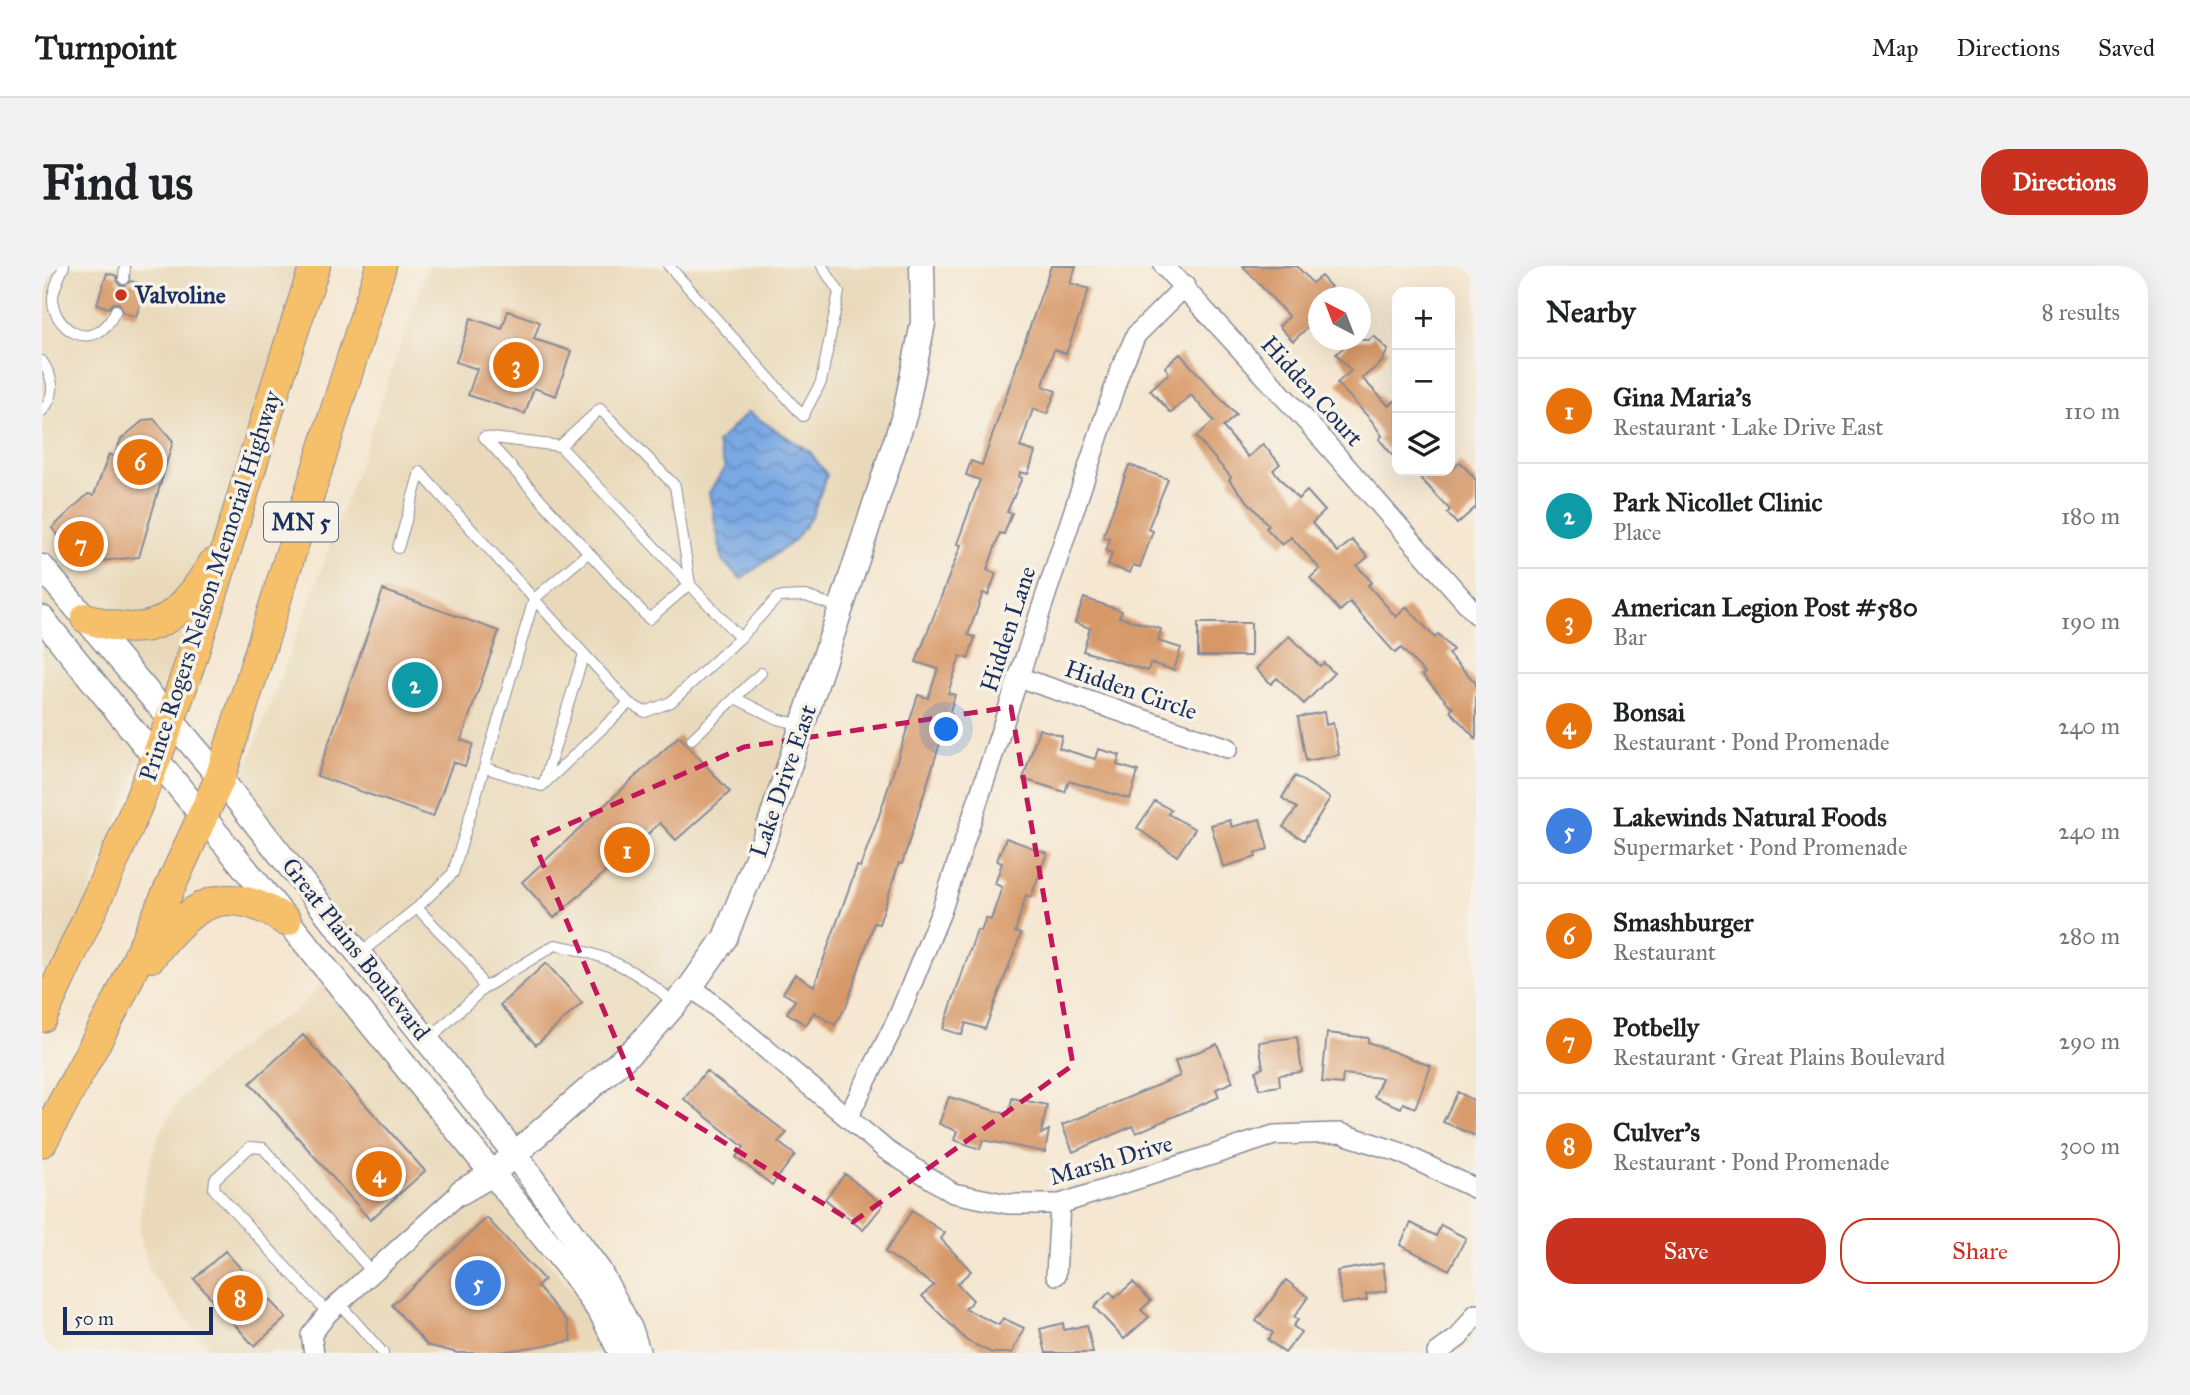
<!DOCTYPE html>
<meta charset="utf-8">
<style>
body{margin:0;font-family:"IM FELL Great Primer",serif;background:#f2f2f2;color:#202124}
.controls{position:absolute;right:21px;top:21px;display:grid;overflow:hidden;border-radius:14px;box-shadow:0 7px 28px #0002}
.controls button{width:63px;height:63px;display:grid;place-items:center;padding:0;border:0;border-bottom:2px solid #e0e0e0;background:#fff;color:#202124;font:35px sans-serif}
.compass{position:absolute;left:1266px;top:21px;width:63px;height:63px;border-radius:50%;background:#fff;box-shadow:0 7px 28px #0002;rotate:318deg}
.scale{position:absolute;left:21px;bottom:18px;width:150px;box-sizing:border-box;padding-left:7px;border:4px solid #1b2f5e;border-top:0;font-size:19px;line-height:24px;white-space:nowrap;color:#1b2f5e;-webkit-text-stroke:5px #f7f3e8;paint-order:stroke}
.you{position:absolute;left:905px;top:464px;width:24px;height:24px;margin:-18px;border:5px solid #fff;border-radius:50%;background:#1a73e8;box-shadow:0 0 0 10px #1a73e833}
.badge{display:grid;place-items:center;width:46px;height:46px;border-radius:50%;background:#c8321e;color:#fff;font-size:23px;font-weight:700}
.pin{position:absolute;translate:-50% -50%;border:4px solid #fff;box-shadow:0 2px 7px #0006}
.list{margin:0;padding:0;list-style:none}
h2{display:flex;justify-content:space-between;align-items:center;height:91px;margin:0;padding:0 28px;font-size:30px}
h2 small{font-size:23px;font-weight:400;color:#757577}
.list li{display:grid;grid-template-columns:46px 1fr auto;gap:21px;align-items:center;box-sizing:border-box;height:105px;padding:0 28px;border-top:2px solid #e0e0e0}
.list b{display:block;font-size:26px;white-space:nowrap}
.list p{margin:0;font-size:23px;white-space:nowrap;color:#757577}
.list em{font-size:23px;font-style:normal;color:#757577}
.actions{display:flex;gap:14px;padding:21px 28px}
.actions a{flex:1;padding:16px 0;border:2px solid #c8321e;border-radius:28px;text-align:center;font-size:24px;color:#c8321e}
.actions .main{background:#c8321e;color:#fff}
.icon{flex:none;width:38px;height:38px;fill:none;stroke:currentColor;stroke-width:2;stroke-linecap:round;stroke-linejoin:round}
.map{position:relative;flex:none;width:1434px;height:1087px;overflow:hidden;border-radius:28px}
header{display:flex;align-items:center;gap:42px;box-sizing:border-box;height:98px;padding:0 35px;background:#fff;border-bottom:2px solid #e0e0e0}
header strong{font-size:33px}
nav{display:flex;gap:38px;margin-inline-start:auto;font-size:24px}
.intro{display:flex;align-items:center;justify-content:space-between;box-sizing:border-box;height:168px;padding:0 42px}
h1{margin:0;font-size:49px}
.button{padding:18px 32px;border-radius:28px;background:#c8321e;color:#fff;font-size:24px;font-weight:700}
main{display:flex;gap:42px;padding:0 42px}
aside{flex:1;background:#fff;border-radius:28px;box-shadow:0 7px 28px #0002}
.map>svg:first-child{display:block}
.built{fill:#e9d9ba}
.water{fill:url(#water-waves);stroke:#4a6ca0;stroke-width:2}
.building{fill:#d79867}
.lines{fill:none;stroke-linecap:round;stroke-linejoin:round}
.service-casing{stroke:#888b98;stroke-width:12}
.minor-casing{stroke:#888b98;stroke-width:22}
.tertiary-casing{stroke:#888b98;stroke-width:27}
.primary-casing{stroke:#888b98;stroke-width:32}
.service{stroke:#fff;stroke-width:10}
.minor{stroke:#fff;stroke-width:19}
.tertiary{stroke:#fff;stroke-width:24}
.primary{stroke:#f6c06b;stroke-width:30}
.marked{fill:none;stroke:#c2185b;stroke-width:5;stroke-dasharray:14 9;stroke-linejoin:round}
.poi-dot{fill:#c8321e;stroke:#f7f3e8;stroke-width:2.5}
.labels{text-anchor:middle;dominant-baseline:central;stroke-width:7;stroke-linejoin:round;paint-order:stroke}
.shield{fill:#f7f3e8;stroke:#5d6a87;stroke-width:2}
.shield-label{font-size:23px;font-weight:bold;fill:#1b2f5e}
.poi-label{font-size:24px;font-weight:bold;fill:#1b2f5e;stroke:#f7f3e8;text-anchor:start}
.street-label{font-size:24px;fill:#1b2f5e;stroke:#f7f3e8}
</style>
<header>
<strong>Turnpoint</strong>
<nav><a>Map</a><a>Directions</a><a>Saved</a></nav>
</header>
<div class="intro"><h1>Find us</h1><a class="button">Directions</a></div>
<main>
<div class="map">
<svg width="1434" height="1087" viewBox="0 0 1434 1087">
<defs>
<pattern id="water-waves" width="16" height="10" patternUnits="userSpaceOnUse" patternTransform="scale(1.75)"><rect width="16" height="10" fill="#7aa8e3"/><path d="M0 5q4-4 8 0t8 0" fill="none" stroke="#6389bb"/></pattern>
</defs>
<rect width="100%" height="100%" fill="#f7f3e8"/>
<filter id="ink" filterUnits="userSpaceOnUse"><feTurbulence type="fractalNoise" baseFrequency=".0143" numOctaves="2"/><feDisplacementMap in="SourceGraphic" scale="14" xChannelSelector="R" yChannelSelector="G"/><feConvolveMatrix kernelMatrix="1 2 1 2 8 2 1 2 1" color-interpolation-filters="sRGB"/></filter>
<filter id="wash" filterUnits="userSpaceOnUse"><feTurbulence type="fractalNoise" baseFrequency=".00686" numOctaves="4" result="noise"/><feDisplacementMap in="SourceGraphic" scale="28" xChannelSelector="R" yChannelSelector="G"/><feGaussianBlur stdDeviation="1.57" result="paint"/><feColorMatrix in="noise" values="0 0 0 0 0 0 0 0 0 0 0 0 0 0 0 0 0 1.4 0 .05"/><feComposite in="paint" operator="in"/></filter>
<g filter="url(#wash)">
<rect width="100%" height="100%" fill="#f5e7d1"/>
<path class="built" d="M0,0h271l-91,280 -180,471z
M387,0h493l-19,153 -173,507 -54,78 -161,150 -280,-357 88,-231z
M288,709l289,378h-406l-63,-81 -11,-41 5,-44 12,-46 23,-42 75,-64 43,-25z"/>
<path class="water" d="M706,146l62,40 17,23 -15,41 -18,25 -53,38 -18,-18 -14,-68 16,-26 -8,-24z"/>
<g id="blocks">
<path class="building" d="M1009,0h25l-6,17 19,6 -23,65 -12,-5 -11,37 13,5 -9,23 -14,-5 -13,38 15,5 -7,22 -8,-2 -1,5 3,1 -15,34 5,1 -8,21 -4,-1 -13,37 9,4 -8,21 -5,-2 -15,42 7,2 -7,22 -8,-3 -12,37 7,2 -53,169 -3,-1 -20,61 -5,-1 -28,84 -11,18 -21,-13 -8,13 -19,-12 8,-13 -12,-7 12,-19 19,12 43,-120 3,1 19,-51 39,-121 10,3 10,-29 -22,-7 45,-117 -4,-1 23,-64 -14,-5 5,-14 11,4z
M1201,0h54l15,17 9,-7 10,11 -12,11v19l-26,24 -14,-15 10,-9z
M65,7l10,3 1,7 5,3 8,-5 15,5 -10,31 -13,-5 -4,-9h-6l-4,5 -12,-4z
M466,45l32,11 -6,17 37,12 -15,45 -22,-8 -9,26 -57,-19 9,-26 -21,-7 15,-44 31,11z
M1332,70l14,14 -7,13 -19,15 27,28 8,-7v62l-18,-22 3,-3 -10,-15 -35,-38 14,-12 -15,-17 16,-14h17z
M1138,88l56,61 -13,12 25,30 15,-13 17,20 -7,6 25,29 9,-8 18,20 -13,12 26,29 14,-12 16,17 -11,9 15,16 -4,3 28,32 11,-10 28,31 3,-4 15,16 -5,4 28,29v56l-26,-28 3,-3 -31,-33 3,-2 -24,-25 -6,5 -45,-51 -10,9 -30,-33 10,-9 -29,-32 -9,8 -16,-17 3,-2 -40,-46 2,-3 -35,-40 18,-16 -23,-26 -20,18 -21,-23 19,-17 -4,-6z
M112,153l19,22 -34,116 -57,6 -30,-35 36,-34 6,1 15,-41 5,3 7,-18 23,-19z
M1418,196l16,18v27l-19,17 -10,-11 3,-3 -36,-39h36z
M1087,199l39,14 -20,50 5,2 -13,36 -7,-2 -3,8 -22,-8 4,-12 -6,-2 4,-12 -7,-2z
M341,324l116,41 -38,109 12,4 -8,22 -12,-4 -20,55 -116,-41z
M1042,332l38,13 -3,6 42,12 -3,12 23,7 -7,22 -24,-7 -2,8 -65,-20 7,-23 -15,-5z
M1156,357h53v33h-53z
M1247,370l31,30 4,-3 10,10 -30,31 -27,-26 -6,6 -15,-15z
M1282,446l2,13 7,-2 6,32 -33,6 -8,-44z
M997,463l23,7 -3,12 36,11 3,-10 22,6 -3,10 21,6 -8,28 -61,-18 -4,11 -42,-13z
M637,470l51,56 -54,48 -16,-17 -106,95 -32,-36z
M1253,510l35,22 -26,42 -21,-13 14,-19 -15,-10z
M1113,535l16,9 -3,4 27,15 -18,27 -40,-28z
M1218,553l8,30 -13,4 1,4 -33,10 -12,-42 19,-5 2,7z
M964,572l41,15 -16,44 -5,-2 -11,37 6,2 -36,95 -19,-6 -4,12 -19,-6 34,-99 4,1 5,-13 5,2 11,-33 -7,-3 7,-21 -5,-2z
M504,697l36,40 -46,42 -36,-40z
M1285,767l41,5v4l63,24 -16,42 -12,-5 -2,5 -27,-11 8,-19 -39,-4 -1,10 -20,-2z
M261,769l122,136 -55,49 -120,-137z
M1255,771l5,35 -23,3 1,11 -21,3 -3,-18 7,-3 -4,-26z
M1175,778l16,38 -17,7 3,8 -83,36 -3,-7 -60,26 -11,-27 118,-49 -5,-15z
M664,805l81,62 -9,9 17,13 -23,30 -36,-28 8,-10 -60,-48z
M1416,826l18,10v34l-33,-14z
M907,831l60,18 3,-17 35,7 -6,29 8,-4 -4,22 -62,-12 -3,9 -26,-9 3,-9 -18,-7z
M803,908l38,31 -20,25 -38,-31z
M870,945l33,22 -4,6 30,32 -14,13 16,16 -8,9 34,16 4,-7 21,10 -12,25h-20l-25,-12 -45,-45 12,-11 -49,-33z
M445,952l57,62 -7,6 30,35 5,20 -78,12h-36l-31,-8 -35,-40z
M1369,957l25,13 5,-11 25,13 -17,32 -49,-25z
M183,985l61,67 -32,28 -60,-67z
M1341,997l4,28 -21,3 1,6 -25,4 -5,-33z
M1244,1014l22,17 -14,20 4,3 -5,6 8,6 -16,21 -17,-13 5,-7 -17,-12z
M1091,1016l18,19 -10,9 8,7 -25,22 -30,-32 16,-15 5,6z
M1021,1057l1,7 23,-5 6,28h-47l-6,-24z"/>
</g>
</g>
<g filter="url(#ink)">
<use href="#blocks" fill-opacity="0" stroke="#888b98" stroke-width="2"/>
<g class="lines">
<defs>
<path id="service" d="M22,0c-4,10 -10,21 -11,31 -3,29 41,63 63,13
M627,0l134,150 18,-34 18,-90 -17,-26
M82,13l1,-13
M0,95c12,18 15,33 0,50
M518,180l40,-37 75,77 15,98 -41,35 -165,-182 76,9 180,192
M356,282l22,-76 114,127 54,-46
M693,432l26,-25
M650,473l43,-41 42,21 25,6
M444,502l56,18 87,-83
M502,516l40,-128
M375,642l53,55 14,25
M317,688l58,-46 36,-35 81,-274 95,104 16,9 26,-10 69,-64 38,-41 28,-1 34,12
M386,774l56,-52 71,-43c48,8 83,25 120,59
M297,1037l44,50
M286,1047l-114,-124 1,-10 35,-32 13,1 110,125"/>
<path id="minor" d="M1122,0l144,157 168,191
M976,411l210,71
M649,720l195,164 67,43 55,11h52l214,-69 66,-2 59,19 77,37
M806,851l49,-97 44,-108 179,-541 16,-36 49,-49
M1014,1009l4,-71
M272,1087l-3,-18 17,-22 133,-121
M1395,1087l22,-16 17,-23"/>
<path id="tertiary" d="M0,301l178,211 266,337 113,156 32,60 7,22
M0,352l526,649 34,47 19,39
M419,926l31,-18 147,-129 52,-59 34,-48 43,-108 137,-417 18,-90 -1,-57"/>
<path id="primary" d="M44,352c67,24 91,3 127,-54
M109,691c39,-53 74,-78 135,-36
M0,751c45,-97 92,-195 128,-296 54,-150 93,-305 145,-455
M0,876l77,-143 101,-221 161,-512"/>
</defs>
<use href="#service" class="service-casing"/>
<use href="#minor" class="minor-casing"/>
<use href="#tertiary" class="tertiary-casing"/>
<use href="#primary" class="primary-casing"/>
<use href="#service" class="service"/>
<use href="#minor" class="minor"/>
<use href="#tertiary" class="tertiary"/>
<use href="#primary" class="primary"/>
</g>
</g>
<path class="marked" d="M969,441l62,358 -220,157 -217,-134 -103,-248 211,-93z"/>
<circle class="poi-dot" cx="79" cy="29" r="7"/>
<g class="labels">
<rect class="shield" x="222" y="236.5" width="74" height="39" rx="5"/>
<g class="shield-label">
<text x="259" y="256">MN 5</text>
</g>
<g class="poi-label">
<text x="93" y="29">Valvoline</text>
</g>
<g class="street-label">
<text transform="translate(1270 125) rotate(48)">Hidden Court</text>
<text transform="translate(168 320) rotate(-72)">Prince Rogers Nelson Memorial Highway</text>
<text transform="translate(966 363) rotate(-72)">Hidden Lane</text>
<text transform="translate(1089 424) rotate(19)">Hidden Circle</text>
<text transform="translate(741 515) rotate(-71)">Lake Drive East</text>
<text transform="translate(314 683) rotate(52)">Great Plains Boulevard</text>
<text transform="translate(1069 894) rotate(-16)">Marsh Drive</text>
</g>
</g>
</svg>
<div class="controls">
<button>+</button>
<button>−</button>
<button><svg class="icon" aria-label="layers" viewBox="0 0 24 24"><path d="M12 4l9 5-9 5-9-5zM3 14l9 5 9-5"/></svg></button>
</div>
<svg class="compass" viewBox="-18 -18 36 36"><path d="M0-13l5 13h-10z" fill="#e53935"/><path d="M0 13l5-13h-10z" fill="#757577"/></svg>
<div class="scale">50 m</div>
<div class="you"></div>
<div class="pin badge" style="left:585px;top:584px;background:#e8710a">1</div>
<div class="pin badge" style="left:373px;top:419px;background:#0f9aa8">2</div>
<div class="pin badge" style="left:474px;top:99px;background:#e8710a">3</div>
<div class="pin badge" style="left:337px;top:908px;background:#e8710a">4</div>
<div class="pin badge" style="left:436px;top:1017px;background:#3f7fe0">5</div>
<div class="pin badge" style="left:98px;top:196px;background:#e8710a">6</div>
<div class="pin badge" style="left:39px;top:278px;background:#e8710a">7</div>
<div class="pin badge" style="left:198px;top:1032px;background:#e8710a">8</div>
</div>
<aside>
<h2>Nearby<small>8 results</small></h2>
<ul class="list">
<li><span class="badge" style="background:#e8710a">1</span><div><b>Gina Maria's</b><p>Restaurant · Lake Drive East</p></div><em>110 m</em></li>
<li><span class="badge" style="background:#0f9aa8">2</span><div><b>Park Nicollet Clinic</b><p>Place</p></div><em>180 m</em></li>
<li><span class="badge" style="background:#e8710a">3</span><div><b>American Legion Post #580</b><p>Bar</p></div><em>190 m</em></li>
<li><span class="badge" style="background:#e8710a">4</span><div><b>Bonsai</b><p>Restaurant · Pond Promenade</p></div><em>240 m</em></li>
<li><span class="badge" style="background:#3f7fe0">5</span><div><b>Lakewinds Natural Foods</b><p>Supermarket · Pond Promenade</p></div><em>240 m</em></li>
<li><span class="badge" style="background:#e8710a">6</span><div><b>Smashburger</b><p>Restaurant</p></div><em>280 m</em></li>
<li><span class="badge" style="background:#e8710a">7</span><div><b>Potbelly</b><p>Restaurant · Great Plains Boulevard</p></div><em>290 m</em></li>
<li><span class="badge" style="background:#e8710a">8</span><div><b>Culver's</b><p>Restaurant · Pond Promenade</p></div><em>300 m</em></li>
</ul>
<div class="actions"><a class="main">Save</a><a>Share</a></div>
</aside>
</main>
